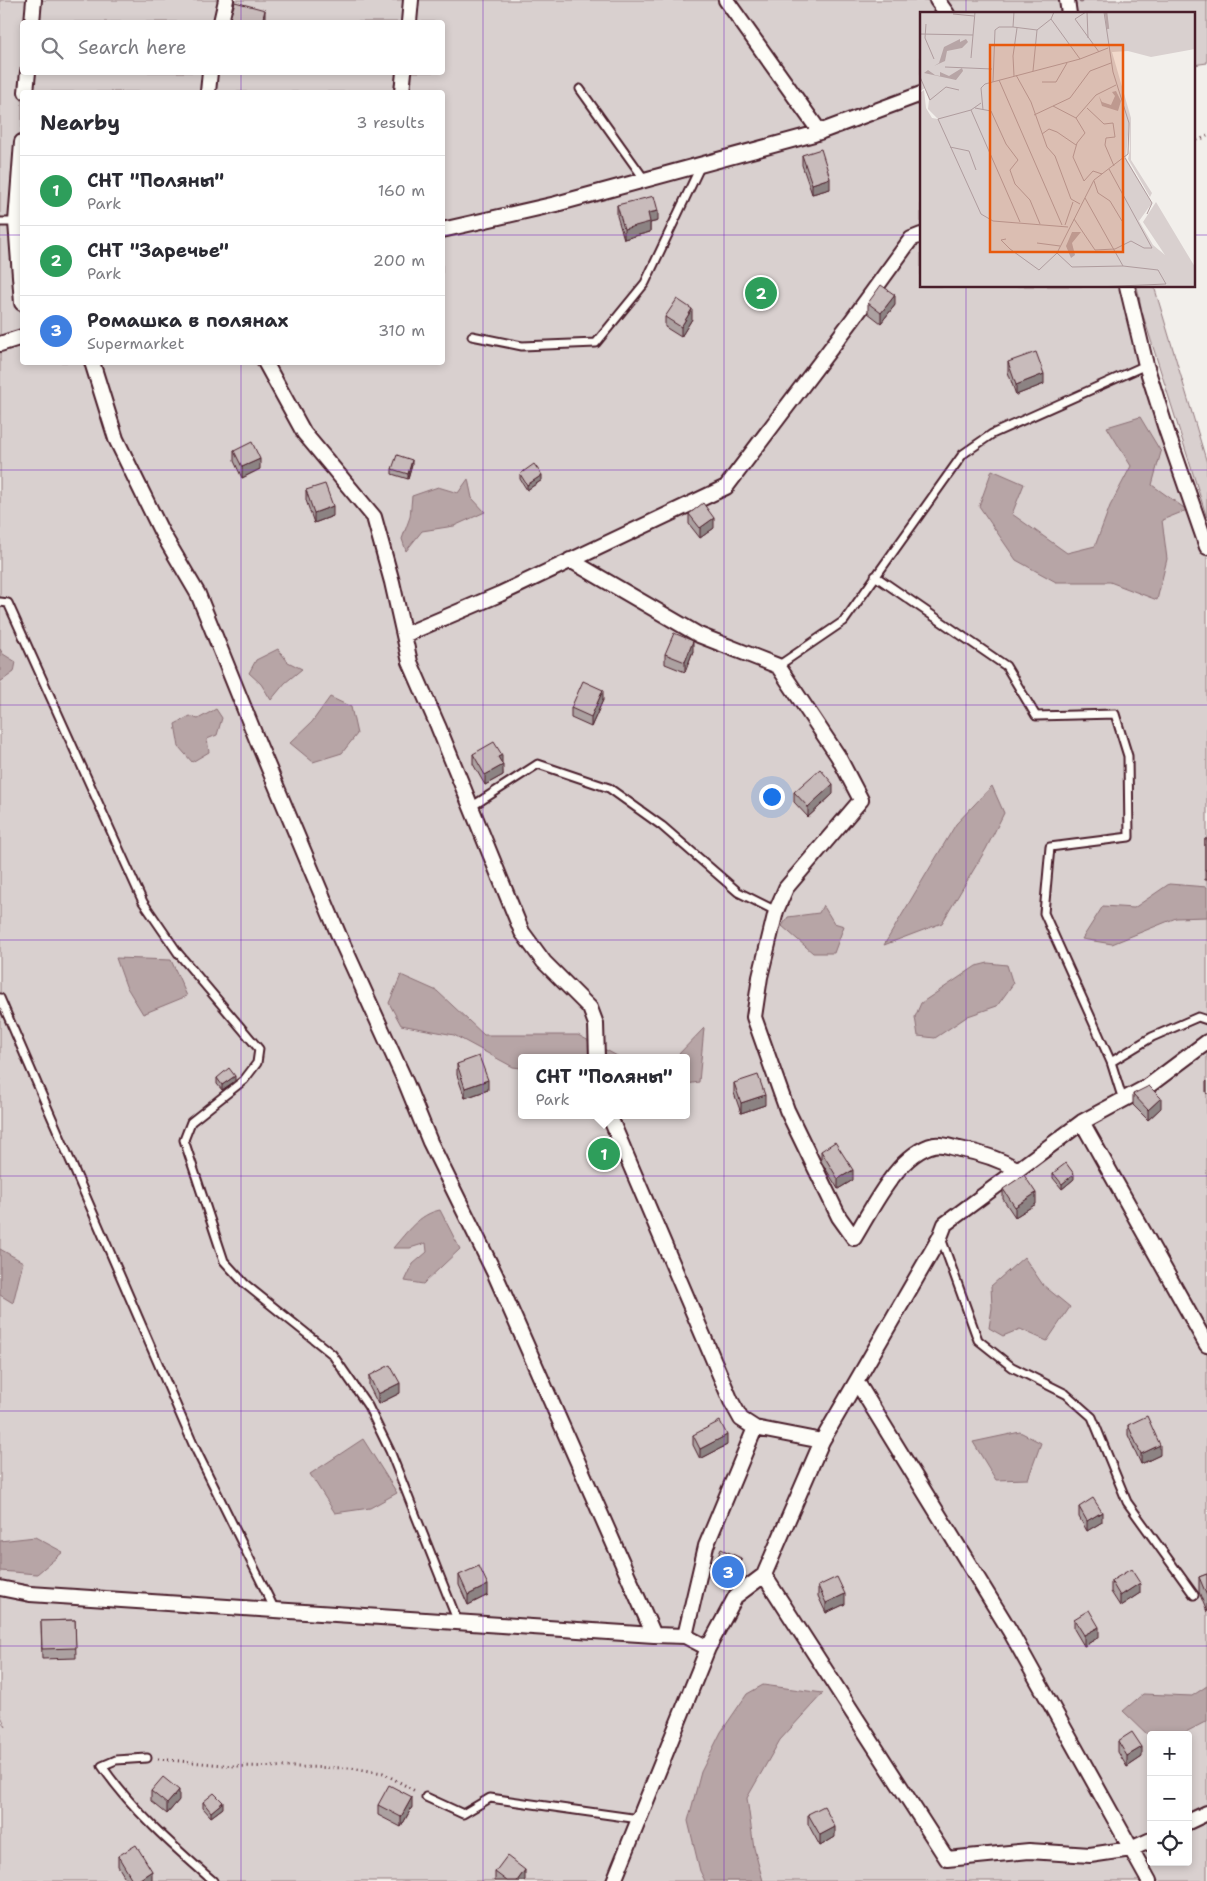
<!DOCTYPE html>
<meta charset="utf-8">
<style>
body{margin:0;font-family:"Shantell Sans",sans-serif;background:#f7f7f7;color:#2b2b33}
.controls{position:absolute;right:15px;bottom:15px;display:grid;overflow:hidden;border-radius:5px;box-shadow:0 2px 8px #0003}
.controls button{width:45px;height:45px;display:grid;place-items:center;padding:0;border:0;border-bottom:1px solid #e1e1e2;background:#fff;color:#2b2b33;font:25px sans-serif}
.you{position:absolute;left:771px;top:796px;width:18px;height:18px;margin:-12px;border:4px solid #fff;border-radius:50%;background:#1a73e8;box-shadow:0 0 0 8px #1a73e833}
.badge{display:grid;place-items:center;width:32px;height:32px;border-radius:50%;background:#0b8043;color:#fff;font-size:16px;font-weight:700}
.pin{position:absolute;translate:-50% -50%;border:2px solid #fff;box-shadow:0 1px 5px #0006}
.popup{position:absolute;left:518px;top:1054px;width:172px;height:65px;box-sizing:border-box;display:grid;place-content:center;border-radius:5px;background:#fff;filter:drop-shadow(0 1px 4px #0005);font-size:16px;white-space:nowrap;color:#7c7c81}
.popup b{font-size:19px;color:#2b2b33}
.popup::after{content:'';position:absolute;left:50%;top:100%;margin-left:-10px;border:10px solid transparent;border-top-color:#fff}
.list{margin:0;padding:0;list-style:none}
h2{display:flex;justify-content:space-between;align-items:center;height:65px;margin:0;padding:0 20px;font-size:21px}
h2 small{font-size:16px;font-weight:400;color:#7c7c81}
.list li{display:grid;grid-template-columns:32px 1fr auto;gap:15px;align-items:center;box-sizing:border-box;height:70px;padding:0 20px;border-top:1px solid #e1e1e2}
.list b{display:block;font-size:19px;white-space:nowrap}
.list p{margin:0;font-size:16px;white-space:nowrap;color:#7c7c81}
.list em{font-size:16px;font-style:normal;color:#7c7c81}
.icon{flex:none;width:28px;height:28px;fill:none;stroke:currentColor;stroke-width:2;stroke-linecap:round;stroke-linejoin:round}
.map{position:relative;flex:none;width:1207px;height:1881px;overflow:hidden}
.search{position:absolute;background:#fff;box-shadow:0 2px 8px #0003;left:20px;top:20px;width:425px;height:55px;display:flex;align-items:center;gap:12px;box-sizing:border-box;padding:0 18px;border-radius:5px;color:#7c7c81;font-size:19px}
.panel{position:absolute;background:#fff;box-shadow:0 2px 8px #0003;left:20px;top:90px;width:425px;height:275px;border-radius:5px}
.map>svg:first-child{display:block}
.green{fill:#d9d0cf;stroke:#92787d;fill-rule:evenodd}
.water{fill:#b7a5a6;stroke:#8b6f75}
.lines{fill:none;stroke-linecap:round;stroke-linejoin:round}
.stream{stroke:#8b6f75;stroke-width:5}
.service-casing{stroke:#4a1f2b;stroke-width:11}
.minor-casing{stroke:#4a1f2b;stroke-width:18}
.path{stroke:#4a1f2b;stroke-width:3;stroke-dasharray:1 4;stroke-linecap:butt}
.service{stroke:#fdfcf7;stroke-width:7}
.minor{stroke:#fdfcf7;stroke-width:14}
.wall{fill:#aca1a1;stroke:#4a1f2b}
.shaded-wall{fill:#8c8383;stroke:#4a1f2b}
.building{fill:#c8bbbb;stroke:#4a1f2b}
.grid{fill:none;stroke:#7b2cbf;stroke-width:1;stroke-opacity:0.55}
.inset-river{fill:none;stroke:#b7a5a6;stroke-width:2.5}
.inset-road{fill:none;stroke:#af9c9e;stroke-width:1}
.view{fill:#e8590c;fill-opacity:0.15;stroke:#e8590c;stroke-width:2.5}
.inset-edge{fill:none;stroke:#4a1f2b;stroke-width:2.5}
</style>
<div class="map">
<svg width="1207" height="1881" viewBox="0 0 1207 1881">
<rect width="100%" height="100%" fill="#f2efeb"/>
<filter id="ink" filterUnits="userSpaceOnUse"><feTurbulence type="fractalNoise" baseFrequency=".02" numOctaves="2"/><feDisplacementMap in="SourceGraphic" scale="10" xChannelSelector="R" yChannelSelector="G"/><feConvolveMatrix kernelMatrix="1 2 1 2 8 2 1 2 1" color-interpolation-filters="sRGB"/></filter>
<g filter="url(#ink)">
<path class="green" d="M0,0h1067l2,14h-148v272h206l80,261v1334h-1207v-161l6,7 -6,-13zM22,22h420v50h-420zM22,92h420v270h-420zM522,1058h164v57h-164zM1151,1735h37v127h-37z
M1074,0h133v63l-14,2v-51h-117z
M1137,286h17l53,177v55l-65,-206z"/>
<path class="water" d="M1140,417l21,35 -9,33 35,25 -25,10 5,39 -10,41 -47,-18h-54l-40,-22 -37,-54 13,-36 32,14 -12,30 55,39 28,-7 15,-40 21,-40 -24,-39z
M468,479l4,19 13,14 -31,14 -32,5 -16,20 -4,-12 8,-22 2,-21 26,-9 20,6z
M0,649l3,5 13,8 -2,10 -14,10z
M278,649l10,13 14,7 -17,14 -14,17 -10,-16 -12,-11 7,-13z
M330,697l21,10 6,27 -15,19 -29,9 -23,-19 22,-21z
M216,709l6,9 -5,17 -10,4 2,13 -17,10 -13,-15 -4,-23 15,-8 8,3z
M992,786l12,27 -18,36 -44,74 -58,22 72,-121z
M1169,884l38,3v30l-31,1 -64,26 -30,-5 21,-33 31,2z
M823,905l11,18 10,3 -10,27h-21l-31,-27 6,-9 31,-4z
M116,958l55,2 16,36 -44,18 -17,-28z
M988,963l19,2 6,19 -16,22 -29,10 -33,22 -17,-2 -3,-19 6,-14 55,-37z
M401,975l36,16 47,44h94l43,23h-99l-1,10 -8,-1 -59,-32 -53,-10 -12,-22z
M704,1028l-5,54 -12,2 -1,-26h-11z
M440,1210l20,39 -37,35 -18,-3 8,-17 14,-12 -1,-9 -16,5h-17c14,-16 26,-34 47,-38z
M0,1249l23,13 -10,41 -13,-8z
M1024,1257l19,28 27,22 -23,34 -27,-12 -17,7 -14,-8 3,-20 -1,-22z
M1020,1432l21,11 -13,36 -32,1 -23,-38z
M363,1439l34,54 -27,15 -35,5 -25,-39z
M35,1537l28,15 -26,22 -37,-3v-30z
M763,1685l60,8 -43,47 -33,58 7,50 9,33h-58l-5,-10 -12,-50 13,-49 20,-40 26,-38z
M1207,1686v35l-27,14h-29v3l-28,-27 20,-17 49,2z"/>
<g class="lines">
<path class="stream" d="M1081,0v1"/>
<defs>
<path id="service" d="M580,89l65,91
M0,222h16
M472,336l50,10 74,-3 49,-60 56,-118
M875,576l131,90 30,50 79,-2 13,42 1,81 -79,10 -6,66 67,149 12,38
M0,602l8,1 135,299 35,51 81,96 -2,14 -13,17 -53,42 -7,18 40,121 21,23 87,70 36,52 22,45 68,171
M778,666l66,-45 119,-167 29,-20 154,-69
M471,807l67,-43 71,24 53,38 76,66 38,19
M0,998l193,446 82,166
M1111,1062l41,-25 46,-20 9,3
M941,1238l37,102 34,27 54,27 26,23 35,85 67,93
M147,1758l-31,2 -14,6c29,43 72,81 111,115
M426,1797l37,17 27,-16 149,21"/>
<path id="minor" d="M726,0l94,132
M937,0l10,14
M1067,0l2,14
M32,22l2,-22
M221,22l5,-22
M409,22l2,-22
M26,92l2,-20
M208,92l2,-20
M402,92l2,-20
M22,142l-6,80 6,81
M442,230l114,-26 258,-70 107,-40
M1127,286l19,79 20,64 41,118
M0,344l22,-7
M92,362l24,77 45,92 37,63 61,151 81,193 66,145 24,59 65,132 159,361
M265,362l39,71 70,84 18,65 18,80 28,64 84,206 22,30 46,46 6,16 1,34
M570,560l129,75 79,31 60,90 23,44 -75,88 -10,23 -16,66 -6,40 33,93 52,107 15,21c18,-29 44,-85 80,-93 7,-2 19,3 26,4 21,4 39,10 57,20
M404,635l96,-41 226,-107 127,-168 58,-80 10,-4
M609,1115l122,286 10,18 14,9 67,13
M1082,1122l125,223
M857,1382l153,249 139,250
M764,1575l183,284 82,-8 61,4 41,-6 20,-9
M0,1588l30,6 624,41 31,1 23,12
M685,1636l21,-90 49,-118
M1188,1822l19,-9
M614,1881l94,-233 28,-52 28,-21 58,-134 118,-204 5,-13 137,-102 65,-35 60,-45"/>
</defs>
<use href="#service" class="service-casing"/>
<use href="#minor" class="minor-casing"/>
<path class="path" d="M1193,143l14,-7
M158,1759l76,7 117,2 32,5 34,19"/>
<use href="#service" class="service"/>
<use href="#minor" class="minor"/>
</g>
<path class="wall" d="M802,155l28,34 -18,5 -10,-29z
M617,205l41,16 -8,2v9l-26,7 -7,-23z
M868,303l27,2 -14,18 -13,-10z
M665,317l27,2 -11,18 -16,-10z
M1008,362l36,22 -28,11 -8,-23z
M234,451l26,18 -18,9 -8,-17z
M412,465l-4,14 -16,-5v-5z
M520,474l22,6 -15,10 -7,-11z
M306,490l27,26 -19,7 -8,-23z
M689,514l25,14 -14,10 -11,-14z
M693,651l-8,21 -20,-8v-10z
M603,700l-12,27 -20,-9v-10z
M473,754l29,9 1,12 -18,10 -12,-21z
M794,792l39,2 -25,23 -14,-15z
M1205,839h2v41h-2z
M457,1064l31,26 -23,8 -8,-23z
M217,1078l18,3 -13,9 -5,-6z
M1207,1081v13l-1,-2v-10z
M734,1083l31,22 -24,8 -7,-20z
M1133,1094l28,14 -13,12 -15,-15z
M821,1151l32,29 -15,9 -17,-28z
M1053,1173l21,6 -12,10 -9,-11z
M1003,1189l33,15 -21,13 -12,-18z
M369,1376l31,17 -22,11 -9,-18z
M1128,1425l32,30 -19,9 -13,-29z
M693,1435l34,10 -27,14 -7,-14z
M1079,1507l23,15 -15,9 -8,-14z
M714,1566l27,2 -7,17 -20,-9z
M1207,1574v38l-8,-20v-15z
M459,1575l29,20 -20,10 -9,-20z
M1111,1581l29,12 -20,13 -9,-14z
M818,1586l27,18 -19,9 -8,-17z
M1074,1619l25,18 -15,9 -10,-17z
M75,1620l1,38 -34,1 -1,-38z
M1118,1741l24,16 -15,10 -9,-15z
M151,1791l28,9 -12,14 -16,-13z
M203,1802l20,6 -12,9 -8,-9z
M378,1805l34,2 -11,20 -23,-12z
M808,1814l27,23 -15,9 -12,-22z
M118,1856l34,25h-25l-9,-15z
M495,1872l30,8 -1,1h-29z"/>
<path class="shaded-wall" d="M265,10v12h-3z
M830,178v11l-18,5v-10z
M658,211v10l-8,2v9l-26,7v-10l24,-16z
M895,295v10l-14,18v-10z
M692,309v10l-11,18v-10z
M1044,374v10l-28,11v-10z
M260,459v10l-18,9v-11z
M412,460v5l-4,14v-5z
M542,475v5l-15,10v-5z
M333,506v10l-19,7v-10z
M714,518v10l-14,10v-10z
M693,641v10l-8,21v-10z
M603,690v10l-12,27v-10z
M502,755v10l-4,-8z
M503,765v10l-18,10v-10z
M833,784v10l-25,23v-10z
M235,1076v5l-13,9v-5z
M488,1080v10l-23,8v-10z
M765,1095v10l-24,8v-10z
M1161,1098v10l-13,12v-10z
M853,1170v10l-15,9v-10z
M1074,1174v5l-12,10v-5z
M1036,1193v11l-21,13v-10z
M400,1383v10l-22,11v-10z
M727,1435v10l-27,14v-10z
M1160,1445v10l-19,9v-10z
M1102,1512v10l-15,9v-10z
M741,1558v10l-7,17v-11z
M1140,1583v10l-20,13v-10z
M488,1585v10l-20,10v-10z
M845,1594v10l-19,9v-10z
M1099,1627v10l-15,9v-11z
M1142,1747v10l-15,10v-11z
M179,1790v10l-12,14v-10z
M412,1797v10l-11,20v-10z
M223,1802v6l-12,9v-5z
M835,1827v10l-15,9v-11z
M525,1870v10l-1,1h-7z
M152,1871v10h-15z"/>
<path class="building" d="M235,2l30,8 -3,12h-33z
M821,149l9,29 -18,6 -10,-29z
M654,196l4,15 -10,2 2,9 -26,7 -7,-24z
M881,285l14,10 -14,18 -13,-10z
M677,299l15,10 -11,18 -16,-10z
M1036,352l8,22 -28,11 -8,-23z
M252,442l8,17 -18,8 -8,-16z
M397,455l15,5 -4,14 -16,-5z
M534,464l8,11 -15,10 -7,-11z
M325,484l8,22 -19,7 -8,-23z
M703,503l11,15 -14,10 -11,-14z
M674,633l19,8 -8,21 -20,-8z
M583,681l20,9 -12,27 -20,-9z
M494,742l8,13 -4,2 5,8 -18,10 -12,-21z
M820,769l13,15 -25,23 -14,-15z
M1205,839h2v31h-2z
M479,1056l9,24 -23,8 -8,-24z
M229,1068l6,8 -13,9 -5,-7z
M758,1075l7,20 -24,8 -7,-20z
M1149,1086l12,12 -13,12 -15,-16z
M835,1142l18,28 -15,9 -17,-28z
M1066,1163l8,11 -12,10 -9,-11z
M1024,1175l12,18 -21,14 -12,-18z
M390,1365l10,18 -22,11 -9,-18z
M1147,1416l13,29 -19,9 -13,-29z
M720,1421l7,14 -27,14 -7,-14z
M1093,1498l9,14 -15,9 -8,-14z
M721,1549l20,9 -7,16 -20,-8z
M479,1566l9,19 -20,10 -9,-20z
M1131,1569l9,14 -20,13 -9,-15z
M1207,1574v22l-8,-19z
M837,1577l8,17 -19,9 -8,-17z
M1089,1610l10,17 -15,8 -10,-16z
M75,1620l1,28 -34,1 -1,-28z
M1132,1732l10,15 -15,9 -9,-15z
M163,1777l16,13 -12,14 -16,-13z
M389,1785l23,12 -11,20 -23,-12z
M214,1793l9,9 -12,10 -8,-10z
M824,1806l11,21 -15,8 -12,-21z
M136,1845l16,26 -15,10h-4l-15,-25z
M507,1856l18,14 -8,11h-10l-12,-9z"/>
</g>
<path class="grid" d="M241,0v22M483,0v1881M724,0v1881M966,0v14M241,72v20M0,235h22M442,235h479M1193,235h14M966,286v1595M241,362v1519M0,470h1207M0,705h1207M0,940h1207M0,1176h1207M0,1411h1207M0,1646h1207"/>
<g transform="translate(920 12)">
<rect width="275" height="275" fill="#f2efeb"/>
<path d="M0,0h275v37l-44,8 -23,-6 -16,1 19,66v42l21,33 -2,4 -22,-38 2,-10 -1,-27 -3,36 26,45 -13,18 14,24 12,10 -22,-33 13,-20 39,65v20h-275v-194l4,-3 2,18 6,10 6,1 -10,-10 1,-9 -4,-12 -5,3z" fill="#d9d0cf"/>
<path d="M40,27v3l6,-3 2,3 -6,6 -15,3 -2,10 -11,5 5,-3 5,-16zM42,56l1,3 -7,9 -32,-7 4,-3 7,5 5,1v-4l9,4zM196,79l5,10 -3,10 -16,-5 -3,-10 3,6 9,3 4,-9 -3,-4zM152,220h9l-9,11 3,12 -4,3 -5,-12z" fill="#b7a5a6"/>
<path class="inset-river" d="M186,0l2,17"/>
<path class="inset-road" d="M166,0l-11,7 24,33M167,0l1,26M33,2l21,2M131,7l29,40M6,12l-1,14 9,21M93,15l24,3 14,-11 3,-7M0,22l53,1M51,46l4,-46M25,55l47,2M113,59l4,-41M96,63l15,27 16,45 8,9 16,43 9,5M94,64l-1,-20 4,-28M0,65l10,23 16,-13 13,3M79,68l63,145M73,70l2,-52 4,-3h14l1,-15M122,70h14l11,-19M61,91l-10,7 -33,9 43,95 12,7 75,6M133,94l23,12 9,15 -8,10 -4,14 11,24 9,-10 9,3M55,96l16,3 15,33 12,16 -8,10 5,14 15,16 10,24M167,96l17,16 9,-1 2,14 -9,1 -1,7 9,21M51,98l49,112M63,98l-2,-22 4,-4 95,-25 28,-11M114,103l36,-17 20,-27 21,-8M156,106l20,-23 20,-10M122,122l7,-5 8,3 19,13M30,135l19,4 7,19M205,146l27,45 -5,11M174,169l4,12 12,8 12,20M165,186l38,68M154,207l21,31 20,-1 16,-8 13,7h8l-43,-79M145,213l8,-23M86,227l-5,1 9,9 29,21 18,-17 37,-73 34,-26 1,-31 -16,-51 -9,-60M117,231l23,3M137,241l15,14 51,-1 35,4 8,14 -70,3"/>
<path class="view" d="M70,33h133v207h-133z"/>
<rect width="275" height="275" class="inset-edge"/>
</g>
</svg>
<div class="controls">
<button>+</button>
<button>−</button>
<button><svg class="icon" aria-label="locate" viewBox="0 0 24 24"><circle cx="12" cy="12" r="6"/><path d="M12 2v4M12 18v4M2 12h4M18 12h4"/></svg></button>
</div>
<div class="you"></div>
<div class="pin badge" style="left:604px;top:1154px;background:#2e9e5b">1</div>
<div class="popup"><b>СНТ &quot;Поляны&quot;</b>Park</div>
<div class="pin badge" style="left:761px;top:293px;background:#2e9e5b">2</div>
<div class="pin badge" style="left:728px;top:1572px;background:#3f7fe0">3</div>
<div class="search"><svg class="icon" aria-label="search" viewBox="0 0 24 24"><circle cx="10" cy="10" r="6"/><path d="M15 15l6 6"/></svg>Search here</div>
<section class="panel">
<h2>Nearby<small>3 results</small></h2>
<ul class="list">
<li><span class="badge" style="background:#2e9e5b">1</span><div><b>СНТ &quot;Поляны&quot;</b><p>Park</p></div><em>160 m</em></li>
<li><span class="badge" style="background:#2e9e5b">2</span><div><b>СНТ &quot;Заречье&quot;</b><p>Park</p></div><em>200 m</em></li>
<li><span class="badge" style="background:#3f7fe0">3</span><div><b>Ромашка в полянах</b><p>Supermarket</p></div><em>310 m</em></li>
</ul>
</section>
</div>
